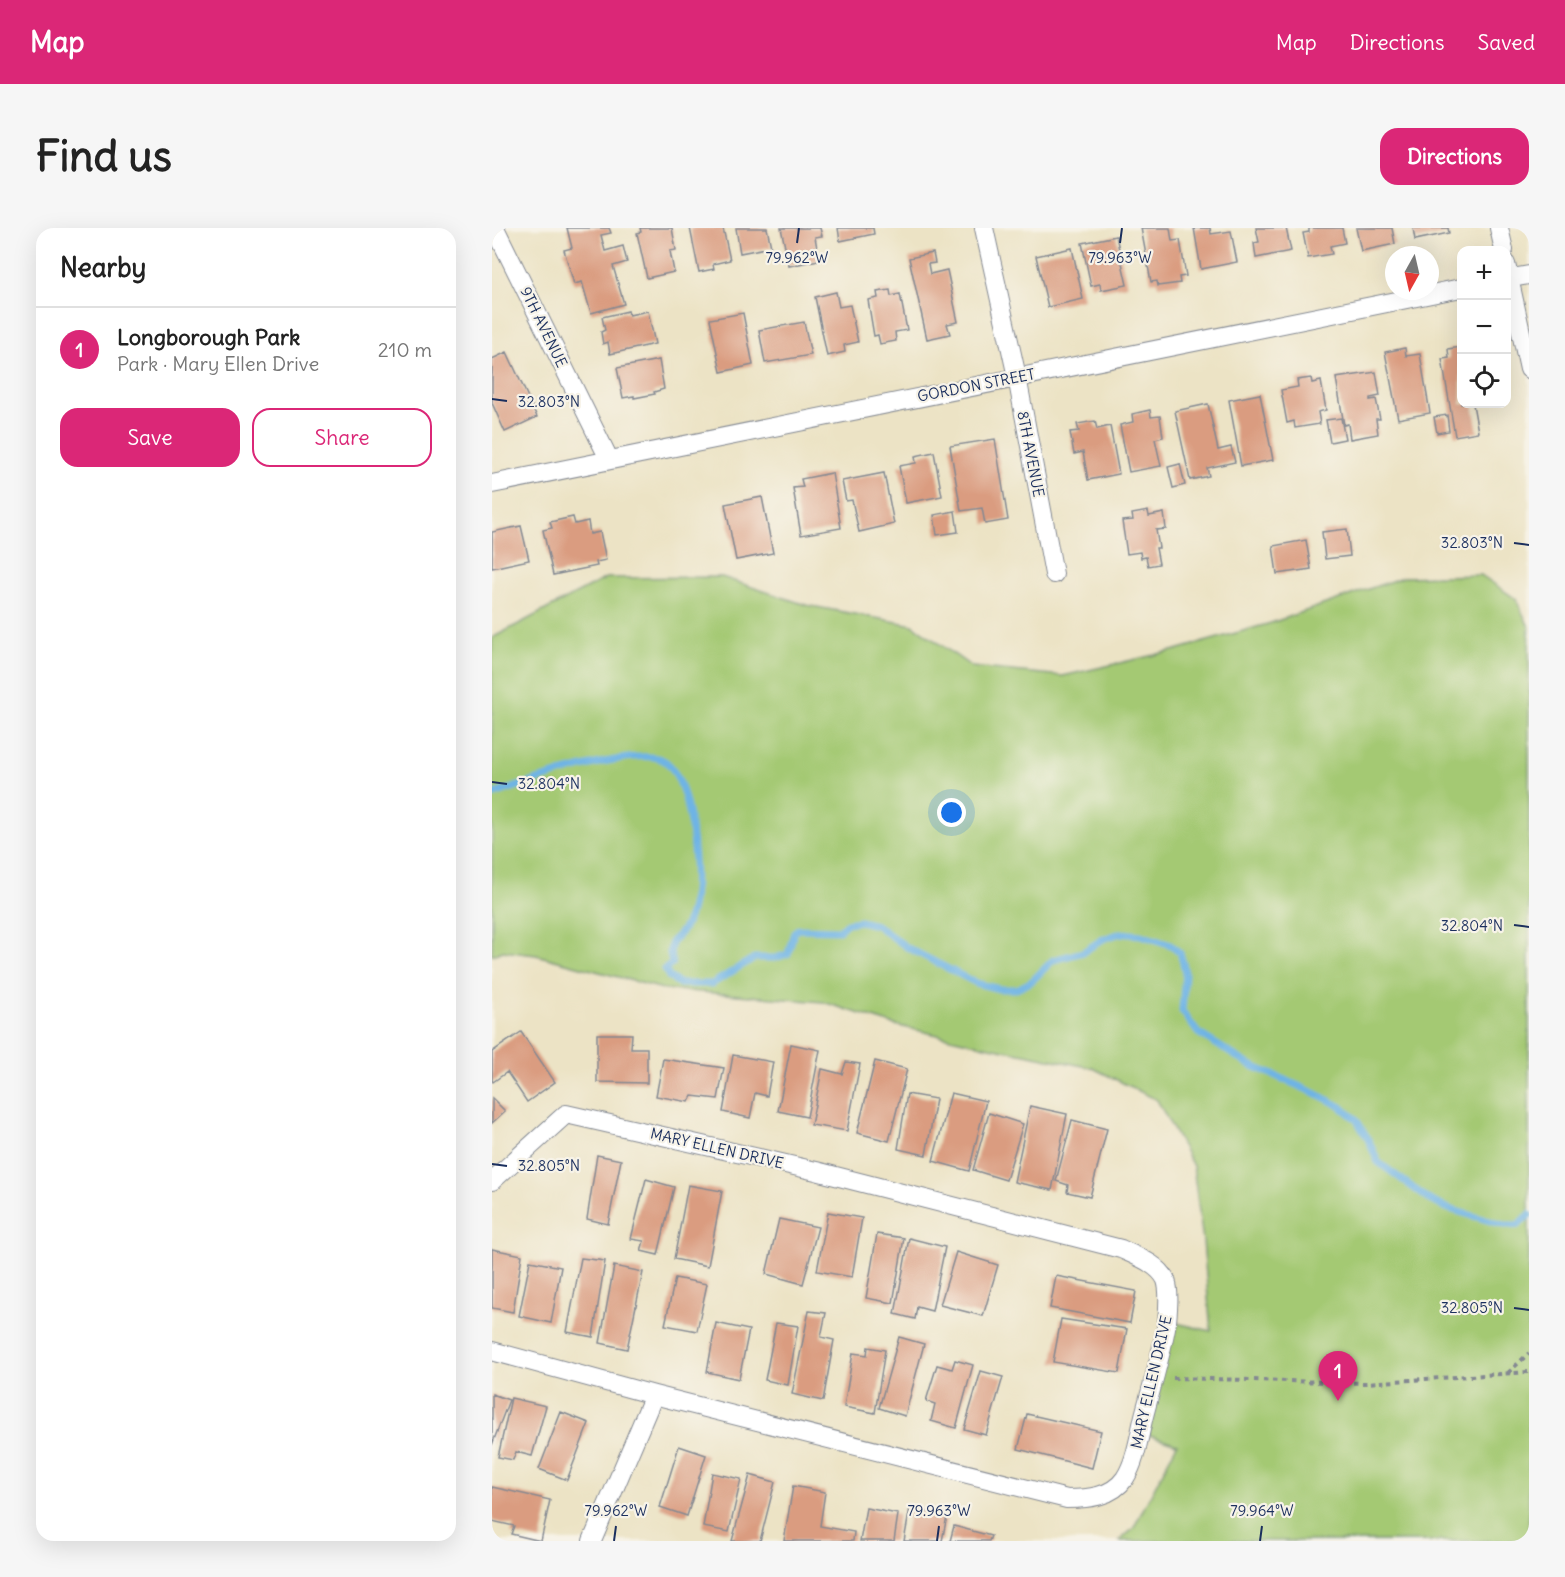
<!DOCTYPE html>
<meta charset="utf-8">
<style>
body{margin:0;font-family:Delius,sans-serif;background:#f6f6f6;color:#222}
.controls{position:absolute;right:18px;top:18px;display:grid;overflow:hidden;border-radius:12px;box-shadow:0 6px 24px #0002}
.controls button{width:54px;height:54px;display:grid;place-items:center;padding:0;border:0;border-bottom:2px solid #e0e0e0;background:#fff;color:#222;font:30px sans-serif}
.compass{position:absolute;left:893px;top:18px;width:54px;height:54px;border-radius:50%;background:#fff;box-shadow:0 6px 24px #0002;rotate:188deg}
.you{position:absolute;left:460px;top:585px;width:21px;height:21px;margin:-15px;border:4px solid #fff;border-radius:50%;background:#1a73e8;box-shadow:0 0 0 9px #1a73e833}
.badge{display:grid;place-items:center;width:39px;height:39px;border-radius:50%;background:#db2777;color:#fff;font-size:20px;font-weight:700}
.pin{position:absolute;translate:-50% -50px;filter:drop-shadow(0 2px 3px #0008)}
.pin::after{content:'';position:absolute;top:32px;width:21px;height:18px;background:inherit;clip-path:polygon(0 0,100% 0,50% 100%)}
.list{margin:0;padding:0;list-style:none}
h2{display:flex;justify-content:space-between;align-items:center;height:78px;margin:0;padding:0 24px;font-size:26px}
h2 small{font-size:20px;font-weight:400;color:#767676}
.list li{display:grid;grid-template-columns:39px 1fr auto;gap:18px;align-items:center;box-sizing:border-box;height:84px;padding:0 24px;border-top:2px solid #e0e0e0}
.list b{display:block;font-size:22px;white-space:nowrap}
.list p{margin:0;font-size:20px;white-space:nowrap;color:#767676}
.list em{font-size:20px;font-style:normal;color:#767676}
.actions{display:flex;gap:12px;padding:18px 24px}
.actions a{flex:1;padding:14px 0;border:2px solid #db2777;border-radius:18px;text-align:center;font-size:21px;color:#db2777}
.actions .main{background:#db2777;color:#fff}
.icon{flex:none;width:33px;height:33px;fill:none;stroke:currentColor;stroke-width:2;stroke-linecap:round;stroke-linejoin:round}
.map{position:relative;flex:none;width:1037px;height:1313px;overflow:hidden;border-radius:18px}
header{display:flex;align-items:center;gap:36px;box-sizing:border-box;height:84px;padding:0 30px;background:#db2777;color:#fff}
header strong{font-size:28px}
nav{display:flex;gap:33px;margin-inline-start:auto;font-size:21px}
.intro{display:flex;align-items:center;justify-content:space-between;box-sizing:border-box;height:144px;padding:0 36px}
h1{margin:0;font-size:42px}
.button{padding:15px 27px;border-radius:18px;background:#db2777;color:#fff;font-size:21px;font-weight:700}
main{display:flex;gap:36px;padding:0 36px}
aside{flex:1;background:#fff;border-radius:18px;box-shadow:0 6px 24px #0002}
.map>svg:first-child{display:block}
.green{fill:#a4c973;stroke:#607c68;stroke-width:1.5}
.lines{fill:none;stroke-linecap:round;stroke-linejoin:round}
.stream{stroke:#6eb4e5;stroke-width:7}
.building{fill:#da9c80}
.minor-casing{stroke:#848992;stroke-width:20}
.path{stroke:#848992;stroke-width:4;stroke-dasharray:4.5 4.5;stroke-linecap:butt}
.minor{stroke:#fff;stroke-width:18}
.ticks{fill:none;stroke:#1b2f5e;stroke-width:2}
.labels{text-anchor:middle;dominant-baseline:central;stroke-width:4.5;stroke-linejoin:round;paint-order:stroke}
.street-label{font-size:15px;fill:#1b2f5e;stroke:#f7f3e8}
.ticks-label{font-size:15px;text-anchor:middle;fill:#1b2f5e;stroke:#f7f3e8;stroke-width:4.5;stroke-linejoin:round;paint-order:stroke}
</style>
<header>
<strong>Map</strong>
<nav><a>Map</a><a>Directions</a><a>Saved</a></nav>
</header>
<div class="intro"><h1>Find us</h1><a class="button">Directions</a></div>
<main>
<aside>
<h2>Nearby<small></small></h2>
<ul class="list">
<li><span class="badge">1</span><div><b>Longborough Park</b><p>Park · Mary Ellen Drive</p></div><em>210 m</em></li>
</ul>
<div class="actions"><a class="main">Save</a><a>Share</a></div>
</aside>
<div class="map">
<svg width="1037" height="1313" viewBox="0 0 1037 1313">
<rect width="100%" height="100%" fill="#f7f3e8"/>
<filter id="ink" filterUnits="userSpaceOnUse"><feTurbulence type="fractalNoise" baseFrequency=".0167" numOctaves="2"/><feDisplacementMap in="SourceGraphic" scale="12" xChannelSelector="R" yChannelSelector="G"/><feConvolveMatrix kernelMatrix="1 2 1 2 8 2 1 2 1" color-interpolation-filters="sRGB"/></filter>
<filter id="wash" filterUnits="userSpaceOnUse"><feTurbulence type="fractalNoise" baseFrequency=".008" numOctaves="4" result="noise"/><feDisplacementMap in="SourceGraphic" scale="24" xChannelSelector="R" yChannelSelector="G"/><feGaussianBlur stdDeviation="1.35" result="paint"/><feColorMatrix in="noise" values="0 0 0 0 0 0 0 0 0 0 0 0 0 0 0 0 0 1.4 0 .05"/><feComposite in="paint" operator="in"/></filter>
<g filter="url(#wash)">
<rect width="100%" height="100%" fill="#ece3c5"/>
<path class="green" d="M989,347l35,24 13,28v914h-410l14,-12 44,-85 -37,-12 27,-111 44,10 -8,-90 -10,-75 -36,-66 -64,-32 -108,-22 -90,-21 -72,-23 -160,-13 -127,-34 -33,-4 -11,4v-317l114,-60 116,-1 84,28 107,20 59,42 91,9 113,-26 95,-27 132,-46z"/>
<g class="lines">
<path class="stream" d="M0,567c32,-11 139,-48 169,-36 29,11 36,106 33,133 -1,18 -7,38 -22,49l-2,11 2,12 -7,5 4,8 11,7h32l42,-26h21l13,-4 6,-22 4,-3 41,1 8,-7 13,-2 16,4 32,23 68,35 23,6h18l15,-8 21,-21 30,-8 20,-13 18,-6 20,2 30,10 9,8 3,10 2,10 -3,38 16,22 50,31 69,30 23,12 16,13 12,20 10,23 53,39 18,8 55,16h14l11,-10"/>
</g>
<g id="blocks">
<path class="building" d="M75,0h42l2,5 -10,2 4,16 18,-5 4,16 -14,4 11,38 -33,9 -9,-31 -8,2 -10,-34 8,-2z
M148,0h32l4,22 -6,1 4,21 -27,6 -10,-45 4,-1z
M198,0h33l7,32 -17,4 1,5 -15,3z
M244,0h31l4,19 -31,6z
M289,0h39l2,8 -7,1 4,23 -30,6z
M346,0h35l1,6 -34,7z
M649,0h29l2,13 8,-1 6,36 -7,1 1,6 -22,3 -1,-5 -6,1z
M702,0h16l1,6 20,-3 6,31 -36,7z
M764,0h30l5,23 -35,7 -2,-15 5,-1z
M817,0h33l3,15 -15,3 2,8 -24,4 -5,-25 6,-1z
M864,0h36l3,16 -34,7z
M921,0h35l1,5 -34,7z
M624,8l11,49 -26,5 -1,-6 -9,2 -9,-43z
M580,20l11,51 -35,8 -12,-51z
M441,25l2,10 -7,1 2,10 17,-4 11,52 -11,2 3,10 -23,5 -18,-81z
M398,62l1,6 9,-2 7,36 -12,2 1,9 -16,3 -2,-9 -4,1 -6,-36 10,-2 -1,-6z
M344,64l3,15 11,-2 8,37 -14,3 1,7 -18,4 -12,-59z
M136,83l1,4 19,-4 7,33 -45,10 -2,-12 -5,2 -2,-12 4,-2 -3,-13z
M251,85l10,52 -32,7 -11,-53z
M312,94l7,33 -46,8 -6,-33z
M969,119v57h12l5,28 -23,4 -13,-77 7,-1 -1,-9z
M913,120l1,8 14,-2 10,59 -32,6 -13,-67z
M15,124l30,65 -32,15 -13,-29v-44z
M167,132l5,29 -10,3 1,2 -21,4v-2l-11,2 -6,-30z
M884,144l4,24 -10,2v2l6,-1 4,20h-4l2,15 -28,5 -2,-15 -4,1 -8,-47z
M819,150l1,5 9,-2 5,29 -8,2 2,12 -25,4 -1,-7 -7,2 -6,-33 17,-3 -1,-7z
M768,166l13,66 -32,6 -12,-66z
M716,176l10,46 13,-3 4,15 -28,6 2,8 -19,4 -15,-69z
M658,182l1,7 9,-1 3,21 -8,2 6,27 -32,6 -9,-47 13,-3 -1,-8z
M955,187l2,16 -12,2 -3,-16z
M849,190l4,21 -15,3 -4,-22z
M603,193l2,8 13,-3 9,48 -31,6 -5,-28 -9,2 -4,-22 9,-1 -2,-7z
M503,211l13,81 -23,4 -3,-16 -21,3 -11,-65z
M442,224l8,44 -36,7 -7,-37 17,-3 -1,-7z
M688,236l5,21 -12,3 -5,-21z
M340,245l9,55 -40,7 -8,-47 10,-1 -2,-8z
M392,245l10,51 -35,8 -7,-32 -6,1 -4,-20z
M270,269l11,56 -37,7 -11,-56z
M463,283l3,21 -21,3 -3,-20z
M656,283l1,5 15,-3 2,16 -10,1 3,18h-3l3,16 -11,2 -2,-9 -5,1 -1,-6 -13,2 -5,-33 11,-1 -1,-6z
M81,289l2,7 13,-3 2,13 10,-2 6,28 -10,2 1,4 -44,9 -10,-45 9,-2 -2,-6z
M29,298l8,34 -37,8v-36z
M855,301l3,27 -25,3 -3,-27z
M814,312l5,29 -34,5 -4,-28z
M29,804l34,50 -28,20 -20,-30 -14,10 -1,-2v-28z
M105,806h35l-1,14h16v35l-50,-1z
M299,816l29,6 -13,67 -29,-6z
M241,827l40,7 -6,34 -12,-3 -5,25 -27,-6z
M171,831l61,9 -6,31 -26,-3 -3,6 -33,-6z
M383,833l32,8 -18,72 -32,-8z
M354,834l14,2 -13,67 -36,-6 11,-56 20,5z
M459,865l35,8 -17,70 -36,-10z
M415,866l29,5 -10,56 -28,-6z
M0,870l13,13 -13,12z
M538,878l37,8 -15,76 -38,-8z
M497,885l34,11 -17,56 -33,-10z
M580,892l35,9 -17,68 -23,-5 1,-7 -12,-4z
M105,927l24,5 -13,64 -21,-5z
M154,951l28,8 -16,68 -17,-4 3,-10 -13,-2z
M196,957l34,6 -14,75 -34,-7z
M336,984l34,6 -10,59 -35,-6z
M287,991l39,8 -15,57 -37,-10z
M385,1006l27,4 -11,65 -27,-5z
M417,1010l36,9 -13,64 -15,-4 -2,12 -20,-5z
M0,1021l30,6 -9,57 -21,-4z
M464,1024l42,13 -15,51 -43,-11z
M89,1030l24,3 -12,76 -26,-5z
M38,1033l31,6 -10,56 -32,-7z
M122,1038l29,6 -16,77 -27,-6z
M564,1048l80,15 -6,32 -80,-15z
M183,1050l32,6 -10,47 -32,-6z
M317,1083l17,2 -5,24 13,3 -11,61 -31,-7z
M569,1091l66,10 -8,44 -66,-11z
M224,1095l33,7 -10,49 -32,-7z
M284,1095l22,3 -10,59 -23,-5z
M407,1109l25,7 -19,72 -26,-8z
M376,1119l17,3 -10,63 -31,-6 9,-54 14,2z
M463,1132l18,5 -17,63 -25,-7 4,-17 -9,-3 11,-36 15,4z
M489,1143l22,6 -17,58 -22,-6z
M0,1166l17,6 -17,45z
M19,1170l35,8 -14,50 -16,-4 -3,8 -15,-3z
M69,1184l28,11 -22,57 -28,-11z
M535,1186l74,17 -9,37 -74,-19z
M187,1218l27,9 -19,61 -27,-9z
M220,1245l29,6 -12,53 -26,-5z
M258,1247l25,7 -15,59h-28z
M301,1258l32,6 -5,34 34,6 -1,9h-69z
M0,1259l58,13 -9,41 -30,-7 3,-8 -22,-5z
M374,1280l32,6 -4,27h-34z
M418,1280l37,8 -5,25h-38z
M462,1298l37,10 -2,5h-39z"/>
</g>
</g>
<g filter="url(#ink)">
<use href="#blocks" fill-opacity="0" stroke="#848992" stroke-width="1.5"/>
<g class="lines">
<defs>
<path id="minor" d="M3,0l114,231
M492,0l33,149 37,197
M1007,0l5,22
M1014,36l23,105
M1014,51l23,-4
M0,256l969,-196
M0,953l74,-67 250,57 305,78c15,7 38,15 45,31 4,12 2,30 1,42 -5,31 -15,63 -23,94 -5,20 -8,45 -19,62 -13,19 -37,21 -58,21l-413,-104 -162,-44
M100,1313l62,-146"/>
</defs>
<use href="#minor" class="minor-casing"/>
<path class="path" d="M1016,1145l21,-20
M681,1150l193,5 163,-11"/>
<use href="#minor" class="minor"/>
</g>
</g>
<path class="ticks" d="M305,15l2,-15M628,15l2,-15M0,171l15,2M1022,315l15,2M0,554l15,2M1022,697l15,2M0,936l15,2M1022,1080l15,2M122,1313l2,-15M445,1313l2,-15M768,1313l2,-15"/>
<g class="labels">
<g class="street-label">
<text transform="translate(52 99) rotate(64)">9TH AVENUE</text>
<text transform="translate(484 157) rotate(-11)">GORDON STREET</text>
<text transform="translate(539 226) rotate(79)">8TH AVENUE</text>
<text transform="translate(225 920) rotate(13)">MARY ELLEN DRIVE</text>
<text transform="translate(659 1154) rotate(-77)">MARY ELLEN DRIVE</text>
</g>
</g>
<g class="ticks-label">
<text x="305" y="35">79.962°W</text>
<text x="628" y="35">79.963°W</text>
<text x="57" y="179">32.803°N</text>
<text x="980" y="320">32.803°N</text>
<text x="57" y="561">32.804°N</text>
<text x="980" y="703">32.804°N</text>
<text x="57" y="943">32.805°N</text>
<text x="980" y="1085">32.805°N</text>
<text x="124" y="1288">79.962°W</text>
<text x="447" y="1288">79.963°W</text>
<text x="770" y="1288">79.964°W</text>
</g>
</svg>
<div class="controls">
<button>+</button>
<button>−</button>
<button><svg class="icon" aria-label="locate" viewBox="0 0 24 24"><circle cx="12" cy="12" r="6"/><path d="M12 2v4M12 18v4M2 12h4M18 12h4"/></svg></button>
</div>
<svg class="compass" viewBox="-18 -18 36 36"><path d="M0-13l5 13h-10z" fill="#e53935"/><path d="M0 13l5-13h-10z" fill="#767676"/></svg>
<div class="you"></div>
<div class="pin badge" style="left:846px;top:1173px">1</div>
</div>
</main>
